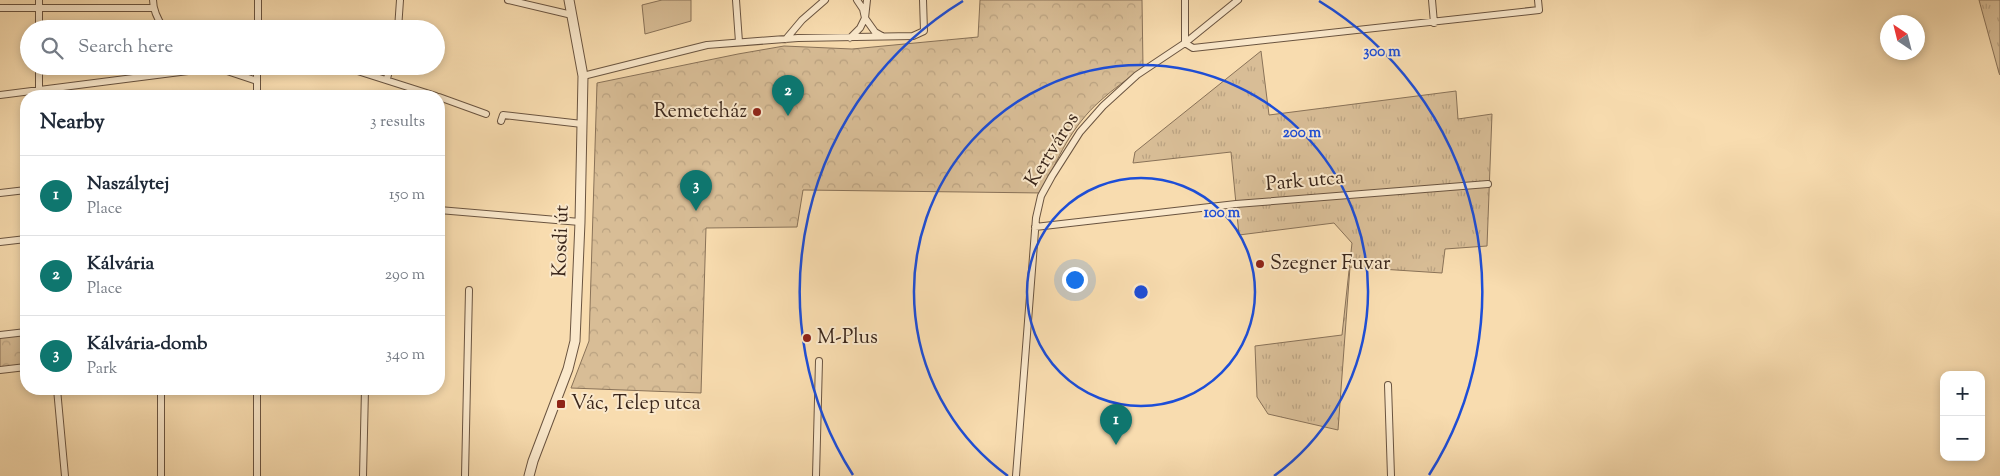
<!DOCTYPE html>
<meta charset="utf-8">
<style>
body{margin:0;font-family:"Sorts Mill Goudy",serif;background:#f6f6f7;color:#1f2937}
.controls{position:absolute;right:15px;bottom:15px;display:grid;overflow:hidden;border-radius:10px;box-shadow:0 2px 8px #0003}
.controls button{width:45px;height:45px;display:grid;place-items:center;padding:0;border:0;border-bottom:1px solid #e0e1e3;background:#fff;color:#1f2937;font:25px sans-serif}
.compass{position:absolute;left:1880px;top:15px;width:45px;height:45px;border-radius:50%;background:#fff;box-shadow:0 2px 8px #0003;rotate:325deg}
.you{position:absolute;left:1074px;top:279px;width:18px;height:18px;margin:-12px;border:4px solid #fff;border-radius:50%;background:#1a73e8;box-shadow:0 0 0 8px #1a73e833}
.badge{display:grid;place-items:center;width:32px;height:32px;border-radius:50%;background:#0f766e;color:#fff;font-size:16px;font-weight:700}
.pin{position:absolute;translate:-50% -41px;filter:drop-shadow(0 1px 2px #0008)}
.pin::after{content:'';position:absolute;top:26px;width:18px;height:15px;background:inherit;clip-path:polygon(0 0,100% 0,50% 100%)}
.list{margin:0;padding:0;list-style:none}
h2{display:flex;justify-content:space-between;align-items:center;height:65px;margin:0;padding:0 20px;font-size:21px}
h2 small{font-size:16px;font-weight:400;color:#747a83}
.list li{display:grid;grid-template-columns:32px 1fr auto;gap:15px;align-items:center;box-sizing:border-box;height:80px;padding:0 20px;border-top:1px solid #e0e1e3}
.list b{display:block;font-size:19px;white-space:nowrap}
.list p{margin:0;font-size:16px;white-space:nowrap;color:#747a83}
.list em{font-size:16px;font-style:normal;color:#747a83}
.icon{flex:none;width:28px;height:28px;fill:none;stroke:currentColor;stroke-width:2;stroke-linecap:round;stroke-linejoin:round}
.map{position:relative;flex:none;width:2000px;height:476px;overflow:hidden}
.search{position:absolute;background:#fff;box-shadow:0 2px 8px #0003;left:20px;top:20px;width:425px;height:55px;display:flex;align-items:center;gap:12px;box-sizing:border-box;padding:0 18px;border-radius:28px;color:#747a83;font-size:19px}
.panel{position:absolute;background:#fff;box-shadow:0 2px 8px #0003;left:20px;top:90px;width:425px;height:305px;border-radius:20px}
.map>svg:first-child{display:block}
.grass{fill:url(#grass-tufts);stroke:#897258}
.park{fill:url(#park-crowns);stroke:#897258}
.pitch{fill:#d8bd96;stroke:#897258}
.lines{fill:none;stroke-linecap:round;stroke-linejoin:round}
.minor-casing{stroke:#6a5440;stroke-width:8}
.tertiary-casing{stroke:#6a5440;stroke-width:11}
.minor{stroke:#fae8cb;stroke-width:6}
.tertiary{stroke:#fae8cb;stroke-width:9}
.ring{fill:none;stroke:#1d4ed8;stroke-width:2.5}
.poi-dot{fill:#8f2418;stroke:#fae8cb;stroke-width:2}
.labels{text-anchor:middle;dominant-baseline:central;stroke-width:4;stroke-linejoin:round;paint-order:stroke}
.poi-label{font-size:20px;fill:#3a261b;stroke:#fae8cb;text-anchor:start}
.street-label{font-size:20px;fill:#3a261b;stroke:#fae8cb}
.centre{fill:#1d4ed8;stroke:#fae8cb;stroke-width:2.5}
.ring-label{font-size:15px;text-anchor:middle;font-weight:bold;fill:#1d4ed8;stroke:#fae8cb;stroke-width:4;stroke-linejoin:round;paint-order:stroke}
</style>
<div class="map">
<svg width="2000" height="476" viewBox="0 0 2000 476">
<defs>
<pattern id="grass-tufts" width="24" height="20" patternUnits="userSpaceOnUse" patternTransform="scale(1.25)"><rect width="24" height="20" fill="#d8bd96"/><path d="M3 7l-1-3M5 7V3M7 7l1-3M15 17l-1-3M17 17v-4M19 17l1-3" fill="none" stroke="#baa281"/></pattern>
<pattern id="park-crowns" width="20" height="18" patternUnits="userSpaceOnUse" patternTransform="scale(1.25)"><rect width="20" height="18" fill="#d8bd96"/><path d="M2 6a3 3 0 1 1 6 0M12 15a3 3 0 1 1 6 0" fill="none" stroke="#baa281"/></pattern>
</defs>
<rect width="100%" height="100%" fill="#f8dcaf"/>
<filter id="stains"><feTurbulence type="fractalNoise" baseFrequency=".004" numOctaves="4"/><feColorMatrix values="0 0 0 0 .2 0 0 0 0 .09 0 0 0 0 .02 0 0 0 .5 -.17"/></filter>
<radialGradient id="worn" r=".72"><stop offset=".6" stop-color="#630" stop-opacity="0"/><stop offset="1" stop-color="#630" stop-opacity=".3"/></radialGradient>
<path class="grass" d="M1979,0h21v75l-1,-2z
M1261,51l8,64 187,-24 2,28 34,-5 -5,132 -42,3 -3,24 -92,-6 -12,163 -70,-16 -11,-17 -2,-51 87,-11 10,-92 -18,-20 -95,12 -8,-83 -98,11 2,-11z"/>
<path class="park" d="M980,0h162l1,67c-15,12 -30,22 -43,34 -28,25 -44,58 -57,92l-240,-3 -6,37 -91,1 -5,165 -130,-5 18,-47 8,-258 141,-29 46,-8 68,3 126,-12z
M26,332v35l-26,3v-35z"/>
<path class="pitch" d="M662,0h29v21l-46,13 -3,-29z"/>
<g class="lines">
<defs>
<path id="minor" d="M153,0c0,11 5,20 11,29
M508,0l64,15
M736,0l3,42
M867,0l-2,18 10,14 7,4
M1185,0v43
M1432,0l2,23
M0,8h153
M39,29v-29
M258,29v-29
M398,29l2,-29
M850,38l10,-10 5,-10 -2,-9 -6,-9
M786,39l16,-19 23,-20
M1185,43l8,5 346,-38 -1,-10
M212,66l45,15
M345,67l91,29
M583,76l124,-31 91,-7 115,-2 11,-5 -1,-31
M387,79l3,-13
M39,89v-23
M0,95l196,-25 4,-4
M257,96v-30
M439,97l47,17
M501,121l2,-6 79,9
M0,193l26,-3
M439,210l141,12
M1035,227l201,-23 252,-20
M0,242l26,-3
M0,335l26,-3
M0,370l26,-3
M1388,385l3,91
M57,389l8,87
M257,389v87
M161,476v-87
M363,476l2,-87
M465,476l4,-186
M816,476l3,-115
M1016,476l20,-258 5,-22 11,-20 28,-44 23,-26 34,-31 48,-32 53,-43"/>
<path id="tertiary" d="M529,476l4,-15 35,-92 7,-28 5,-119 3,-146 -14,-76"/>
</defs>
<use href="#minor" class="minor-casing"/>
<use href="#tertiary" class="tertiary-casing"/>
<use href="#minor" class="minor"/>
<use href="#tertiary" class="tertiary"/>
</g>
<g class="ring">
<circle cx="1141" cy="292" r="114"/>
<path d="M1008 476A227 227 0 1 1 1274 476"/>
<path d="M853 475A341 341 0 0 1 963 1M1319 1A341 341 0 0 1 1429 475"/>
</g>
<g class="poi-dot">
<circle cx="757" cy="112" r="5"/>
<circle cx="1260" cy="264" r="5"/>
<circle cx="807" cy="338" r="5"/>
<rect x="556" y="399" width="10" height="10" rx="2.5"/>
</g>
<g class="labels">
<g class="poi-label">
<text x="747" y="112" text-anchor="end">Remeteház</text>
<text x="1270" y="264">Szegner Fuvar</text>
<text x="817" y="338">M-Plus</text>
<text x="571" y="404">Vác, Telep utca</text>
</g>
<g class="street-label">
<text transform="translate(1053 150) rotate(-58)">Kertváros</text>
<text transform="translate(1305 182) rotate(-5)">Park utca</text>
<text transform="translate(562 241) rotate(-88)">Kosdi út</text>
</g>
</g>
<circle cx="1141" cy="292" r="8" class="centre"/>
<g class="ring-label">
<text x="1382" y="56">300 m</text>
<text x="1302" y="137">200 m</text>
<text x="1222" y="217">100 m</text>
</g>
<rect width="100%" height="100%" filter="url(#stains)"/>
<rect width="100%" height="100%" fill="url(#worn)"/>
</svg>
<div class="controls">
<button>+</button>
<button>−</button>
</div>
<svg class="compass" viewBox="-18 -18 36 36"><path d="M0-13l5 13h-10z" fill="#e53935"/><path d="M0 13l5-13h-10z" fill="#747a83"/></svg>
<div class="you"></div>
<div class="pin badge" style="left:1116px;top:445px">1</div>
<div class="pin badge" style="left:788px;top:116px">2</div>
<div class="pin badge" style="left:696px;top:211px">3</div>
<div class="search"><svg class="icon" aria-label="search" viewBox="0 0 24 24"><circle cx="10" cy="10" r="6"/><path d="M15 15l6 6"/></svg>Search here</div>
<section class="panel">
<h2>Nearby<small>3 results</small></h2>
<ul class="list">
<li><span class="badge">1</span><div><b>Naszálytej</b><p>Place</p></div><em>150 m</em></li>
<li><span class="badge">2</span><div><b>Kálvária</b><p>Place</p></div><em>290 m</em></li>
<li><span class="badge">3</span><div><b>Kálvária-domb</b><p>Park</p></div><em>340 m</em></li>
</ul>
</section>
</div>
